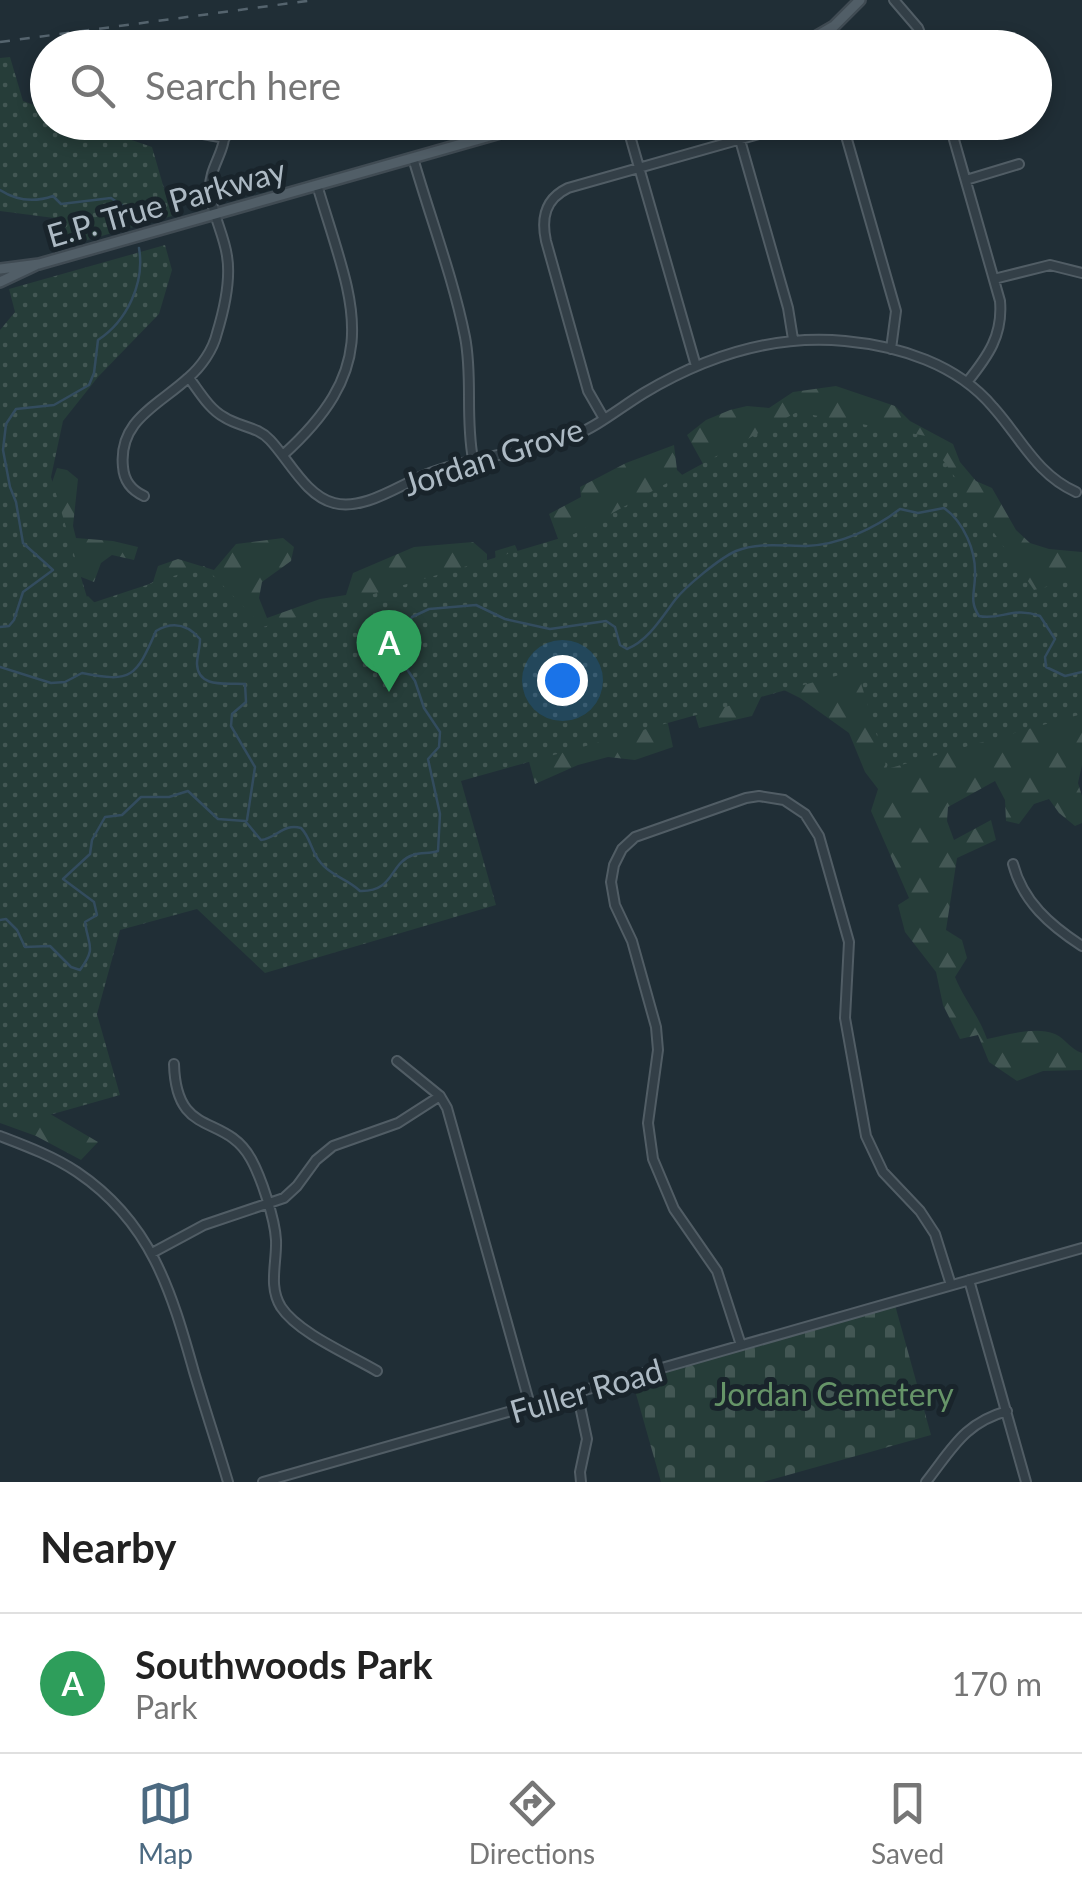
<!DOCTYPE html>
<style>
body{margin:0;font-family:Lato,sans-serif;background:#f6f6f6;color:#222}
.you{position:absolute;left:562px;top:680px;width:35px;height:35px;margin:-25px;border:8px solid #fff;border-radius:50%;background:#1a73e8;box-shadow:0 0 0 15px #1a73e833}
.badge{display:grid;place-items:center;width:65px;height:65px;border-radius:50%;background:#4c6a81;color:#fff;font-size:32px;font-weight:700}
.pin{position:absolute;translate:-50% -82px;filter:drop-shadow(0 2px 5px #0008)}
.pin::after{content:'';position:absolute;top:52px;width:35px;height:30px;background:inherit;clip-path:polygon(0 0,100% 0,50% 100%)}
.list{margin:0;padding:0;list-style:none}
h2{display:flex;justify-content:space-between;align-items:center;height:130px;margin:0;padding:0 40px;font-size:42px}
h2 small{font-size:32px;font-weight:400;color:#767676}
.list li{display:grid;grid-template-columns:65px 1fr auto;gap:30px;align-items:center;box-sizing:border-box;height:140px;padding:0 40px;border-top:2px solid #e0e0e0}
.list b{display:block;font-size:38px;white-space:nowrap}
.list p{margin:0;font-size:32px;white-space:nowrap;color:#767676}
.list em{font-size:32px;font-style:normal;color:#767676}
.icon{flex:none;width:55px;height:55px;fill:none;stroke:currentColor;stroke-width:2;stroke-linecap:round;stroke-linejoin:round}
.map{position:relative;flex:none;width:1082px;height:1482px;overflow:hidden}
.search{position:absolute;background:#fff;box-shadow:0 5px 15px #0003;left:30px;right:30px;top:30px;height:110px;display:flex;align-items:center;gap:25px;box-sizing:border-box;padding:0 35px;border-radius:55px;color:#767676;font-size:38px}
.sheet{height:270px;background:#fff}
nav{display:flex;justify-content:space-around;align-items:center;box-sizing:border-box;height:140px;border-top:2px solid #e0e0e0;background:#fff;font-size:28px;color:#767676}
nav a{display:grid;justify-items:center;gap:5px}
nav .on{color:#4c6a81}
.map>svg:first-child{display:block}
.forest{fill:url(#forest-firs)}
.cemetery{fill:url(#cemetery-stones)}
.park{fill:url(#park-dots)}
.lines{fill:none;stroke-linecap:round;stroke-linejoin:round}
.stream{stroke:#334c5e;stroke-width:2.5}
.minor-casing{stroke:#515d65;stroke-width:12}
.major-casing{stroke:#404b53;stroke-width:14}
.minor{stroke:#333f47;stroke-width:8}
.major{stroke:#515e67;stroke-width:9}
.rail{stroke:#55646e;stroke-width:2.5;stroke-dasharray:10 10;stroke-linecap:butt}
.labels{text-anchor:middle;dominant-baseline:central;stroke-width:10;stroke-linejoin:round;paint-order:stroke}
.street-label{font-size:32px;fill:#adbac4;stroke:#19242b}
.park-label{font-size:32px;fill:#669468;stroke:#19242b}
</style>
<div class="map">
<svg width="1082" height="1482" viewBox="0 0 1082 1482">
<defs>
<pattern id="forest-firs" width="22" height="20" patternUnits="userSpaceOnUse" patternTransform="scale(2.5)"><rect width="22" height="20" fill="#263d39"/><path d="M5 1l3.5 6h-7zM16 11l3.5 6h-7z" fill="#435754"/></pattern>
<pattern id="cemetery-stones" width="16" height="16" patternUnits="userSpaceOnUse" patternTransform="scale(2.5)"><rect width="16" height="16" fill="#263d39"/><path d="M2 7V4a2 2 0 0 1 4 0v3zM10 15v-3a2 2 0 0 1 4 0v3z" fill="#435754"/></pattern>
<pattern id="park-dots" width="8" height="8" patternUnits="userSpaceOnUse" patternTransform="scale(2.5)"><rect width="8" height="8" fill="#263d39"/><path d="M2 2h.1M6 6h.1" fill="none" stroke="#435754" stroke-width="1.8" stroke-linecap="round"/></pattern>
</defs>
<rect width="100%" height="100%" fill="#202e36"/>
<path class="forest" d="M836,386l59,20 15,15 43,23 7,18 16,19 16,7 24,42 14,13 19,6 33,3v106l-585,-85 -2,-22 20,-6 10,23 36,-21 -12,-33 32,-17 -1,-10 46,-24 48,-18 3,25 16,15 20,-3 -26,-47 19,-15 24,-10 17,-4 22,2 24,-16z
M57,468l10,2 11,9 -5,47 3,12 37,3 25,6 -4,13 -22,-5 -11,8 -7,19 -18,-7 -1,29 13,-8 7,7 42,-12 16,-9 5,-16 20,-7 36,11 22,-26 47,-6 11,9 -3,14 -29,21 -3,16 8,20 53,-19 26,-4 7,-22 61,-26 59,-5 14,12v28l-98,42 -389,9z
M491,618l149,39 442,22v86l-4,18 4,13v27l-7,3 -16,-13 -10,-14 -15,5 -15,20 -13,-3 -1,-21 -10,-19 -47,26 -1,14 7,19 37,-20 5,20 -39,18 -11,72 16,10 5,18 -12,19c9,22 24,39 32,62 20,-4 48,-13 68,-5 11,5 15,15 27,19v17l-39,1 -26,10 -28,-19 -11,-27 -18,4 -17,-34 -7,-33 -31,-40 -7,-27 11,-7 -38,-87 7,-22 -13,-17 -16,-39 -49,-35 -18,-9 -20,6 -10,21 -53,12 -5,-17 -27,8 6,28 -38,13 -27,-3 -30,8 -43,19z
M0,1056l40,52 58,34 -17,18 -45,-24 -36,-13z"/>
<path class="cemetery" d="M895,1305l36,130 -168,47h-102l-29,-102z"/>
<path class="park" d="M10,57l13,44 24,9 1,12 34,1 70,24 20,69 -109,31 -9,-29 -54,-7v-153z
M165,245l7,25 -13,44 -61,63 -35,44 -12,56 38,127 115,-38 59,61 311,-93 223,-122 129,24 108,154 48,-13v137l-195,55 -30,-99 -396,111 35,124 -231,68 -68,-64 -77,21 -23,84 23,81 -106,30 -14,-5v-790l15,-18 -6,-23z"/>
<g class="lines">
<path class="stream" d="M0,190c17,11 36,12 53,6l8,8 50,-6 12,8 9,19
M0,627l9,-1 5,-6 9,-28 30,-22 -30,-27 -7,-41 -6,-15 -7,-37 3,-26 10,-15 38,-4 35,-20 5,-12 4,-33c29,-19 47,-57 41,-92
M0,667l51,16 14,-1 17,-9c50,10 54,4 74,-42 17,-10 32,-6 44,8 0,9 -3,17 -3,25 1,26 33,18 48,20l1,18 -14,12 -1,12 24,41 -8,53
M246,822l15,18c16,-2 22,-17 40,-12 10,10 10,24 20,35 10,13 27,16 39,28 35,1 29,-28 53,-36 8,-3 16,-1 25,-4l2,-37 -12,-55 11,-12 1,-15 -16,-24 -9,-27 -15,-22v-21l12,-21 17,-8 47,-4 29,14 45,10 56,-8 9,6 5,18 7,4c21,-8 35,-32 48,-49 11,-14 45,-42 61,-49 22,-9 47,-5 70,-5 33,-1 68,-17 94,-37l18,4 26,-5c20,14 32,43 31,67 0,17 -6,26 4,41 20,5 34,-10 61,0l15,23 -10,18 1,10 19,9 17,-4
M0,920l6,-1 11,11 8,17 25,-1 21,21 9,3c17,-23 8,-24 5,-48l12,-7 -3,-13 -31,-23 27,-25 2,-14 13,-23 17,-2 19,-18h28l19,-6 30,28 27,2"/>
<defs>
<path id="minor" d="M894,0l24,28 8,20
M173,122l19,10 33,6
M626,122l70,244
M842,122l54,189 -5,38
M949,122l51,179c3,34 -12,55 -32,80
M740,140l48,168 5,31
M413,158c17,59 40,119 52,179 8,41 0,79 8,122
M966,180l53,-16
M994,279l56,-14 32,8
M189,378c10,13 20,31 35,39 15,10 33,9 46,23 19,20 36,56 64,63 30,8 65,-18 93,-29 47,-18 98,-21 146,-38 24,-9 48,-29 71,-43 62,-37 128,-59 201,-52 54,5 112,23 148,66 28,31 43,67 83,85
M603,417l-15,-26 -42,-150c-5,-23 -1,-42 22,-53l233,-66
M283,455c104,-94 69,-152 34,-270
M144,496c-13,-6 -20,-15 -21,-29 -5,-47 36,-62 65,-89 13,-11 25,-28 29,-45 7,-23 14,-53 10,-77 -3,-22 -16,-44 -17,-67 -1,-25 20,-40 13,-67
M1013,864c10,38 37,61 69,82
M397,1061l43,35 7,12 83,297
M174,1064c2,76 51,48 77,95 10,18 24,60 25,81 1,23 -8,46 5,67 17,26 69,48 96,64
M0,1136c26,10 53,20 77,36 74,50 94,118 117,200 11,37 23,73 34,110
M152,1253l52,-28 80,-27 13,-12 19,-26 17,-14 65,-23 42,-27
M969,1280l57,202
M741,1345l-24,-74 -43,-62 -21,-50 -5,-36 10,-73 -2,-23 -24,-86 -17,-36 -4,-23 3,-17 8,-16 13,-12 111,-39 13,-2 25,4 21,14 14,22 30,106 -4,76 21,118 17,36 37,39 15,23 16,51
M577,1392l10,47 -7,33 1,10
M263,1482l819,-234
M926,1482c26,-33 38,-59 81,-71"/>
<path id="major" d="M796,48l38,-22 26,-26
M0,269l39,-5 500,-142
M0,282l36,-17"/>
</defs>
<use href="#minor" class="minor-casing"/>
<use href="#major" class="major-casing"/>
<use href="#minor" class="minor"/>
<use href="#major" class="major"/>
<path class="rail" d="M0,42l314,-42"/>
</g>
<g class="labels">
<g class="street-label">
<text transform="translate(166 202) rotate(-16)">E.P. True Parkway</text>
<text transform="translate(493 456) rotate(-18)">Jordan Grove</text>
<text transform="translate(586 1390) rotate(-16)">Fuller Road</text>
</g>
<g class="park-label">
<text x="834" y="1393">Jordan Cemetery</text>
</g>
</g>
</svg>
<div class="you"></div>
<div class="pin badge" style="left:389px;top:692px;background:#2e9e5b">A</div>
<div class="search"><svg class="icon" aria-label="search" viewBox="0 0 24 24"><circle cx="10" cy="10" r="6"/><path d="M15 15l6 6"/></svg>Search here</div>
</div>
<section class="sheet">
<h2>Nearby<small></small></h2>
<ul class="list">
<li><span class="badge" style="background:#2e9e5b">A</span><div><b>Southwoods Park</b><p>Park</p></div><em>170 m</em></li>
</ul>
</section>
<nav>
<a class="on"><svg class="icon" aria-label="map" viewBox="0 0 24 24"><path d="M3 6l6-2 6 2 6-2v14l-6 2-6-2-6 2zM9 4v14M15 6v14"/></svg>Map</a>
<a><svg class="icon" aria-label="directions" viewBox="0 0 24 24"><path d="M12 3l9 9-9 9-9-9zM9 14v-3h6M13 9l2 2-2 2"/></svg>Directions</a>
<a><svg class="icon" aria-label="saved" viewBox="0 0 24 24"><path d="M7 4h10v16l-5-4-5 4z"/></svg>Saved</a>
</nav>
